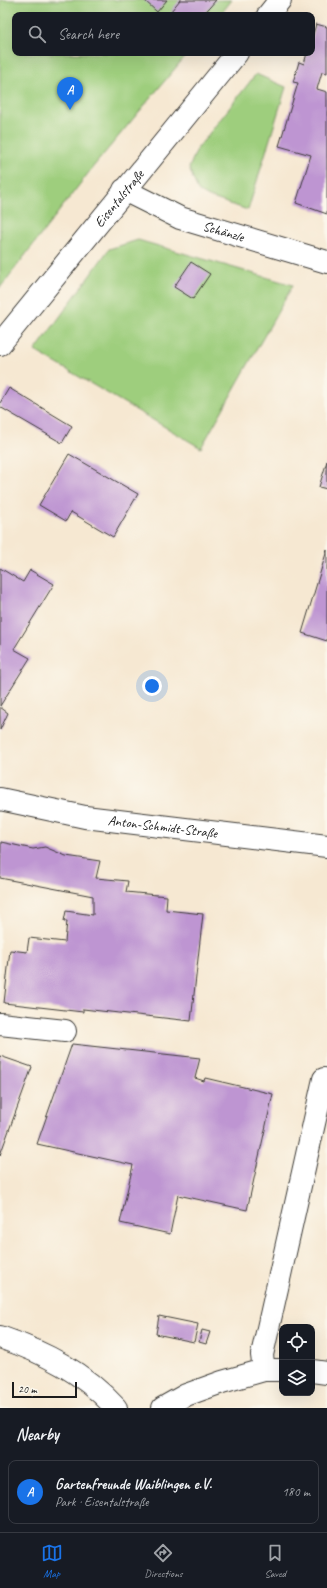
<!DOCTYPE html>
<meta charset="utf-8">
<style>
body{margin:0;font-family:Caveat,sans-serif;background:#20242c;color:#f1f3f6}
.controls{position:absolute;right:12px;bottom:12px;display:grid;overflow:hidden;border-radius:8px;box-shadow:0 4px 16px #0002}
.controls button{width:36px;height:36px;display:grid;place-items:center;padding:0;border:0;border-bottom:1px solid #363941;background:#171b24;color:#f1f3f6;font:20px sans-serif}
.scale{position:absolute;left:12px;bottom:10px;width:65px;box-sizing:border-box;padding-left:4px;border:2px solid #1c1c1c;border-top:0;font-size:11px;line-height:14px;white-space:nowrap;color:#1c1c1c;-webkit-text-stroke:3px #fbf7ec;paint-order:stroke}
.you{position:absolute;left:152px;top:686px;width:14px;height:14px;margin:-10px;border:3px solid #fff;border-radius:50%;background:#1a73e8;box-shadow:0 0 0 6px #1a73e833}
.badge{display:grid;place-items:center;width:26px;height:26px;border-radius:50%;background:#1a73e8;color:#fff;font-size:13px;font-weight:700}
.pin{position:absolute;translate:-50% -33px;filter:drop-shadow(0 1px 2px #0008)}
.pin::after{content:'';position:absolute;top:21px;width:14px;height:12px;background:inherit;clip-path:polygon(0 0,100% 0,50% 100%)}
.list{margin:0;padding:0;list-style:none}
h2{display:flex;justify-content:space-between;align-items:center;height:52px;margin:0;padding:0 16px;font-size:17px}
h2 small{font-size:13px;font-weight:400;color:#9ea1a6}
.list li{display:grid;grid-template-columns:26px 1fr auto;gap:12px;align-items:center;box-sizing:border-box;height:64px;margin:0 8px 8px;padding:0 8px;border:1px solid #363941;border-radius:8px}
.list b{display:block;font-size:15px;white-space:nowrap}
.list p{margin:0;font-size:13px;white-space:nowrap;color:#9ea1a6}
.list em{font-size:13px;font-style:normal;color:#9ea1a6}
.icon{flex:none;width:22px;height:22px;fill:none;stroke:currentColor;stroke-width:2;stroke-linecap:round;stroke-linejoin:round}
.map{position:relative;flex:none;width:327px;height:1408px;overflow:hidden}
.search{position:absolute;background:#171b24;box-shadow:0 4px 16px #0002;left:12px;right:12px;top:12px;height:44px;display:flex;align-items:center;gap:10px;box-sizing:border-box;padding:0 14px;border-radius:8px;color:#9ea1a6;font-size:15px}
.sheet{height:124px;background:#171b24}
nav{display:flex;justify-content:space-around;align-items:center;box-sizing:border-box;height:56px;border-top:1px solid #363941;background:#171b24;font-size:11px;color:#9ea1a6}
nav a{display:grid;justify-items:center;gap:2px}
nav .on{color:#1a73e8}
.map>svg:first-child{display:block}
.green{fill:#9ece7d;stroke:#5d754c}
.building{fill:#be95d2}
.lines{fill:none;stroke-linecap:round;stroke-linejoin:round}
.minor-casing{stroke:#3d3b37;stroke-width:24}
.minor{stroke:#fff;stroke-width:22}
.labels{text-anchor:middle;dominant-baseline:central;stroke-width:3.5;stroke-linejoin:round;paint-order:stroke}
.street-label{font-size:14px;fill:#1c1c1c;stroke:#fbf7ec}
</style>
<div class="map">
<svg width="327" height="1408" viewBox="0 0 327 1408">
<rect width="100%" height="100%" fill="#fbf7ec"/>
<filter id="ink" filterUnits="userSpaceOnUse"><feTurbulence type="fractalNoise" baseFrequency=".025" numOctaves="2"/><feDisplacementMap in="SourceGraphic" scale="8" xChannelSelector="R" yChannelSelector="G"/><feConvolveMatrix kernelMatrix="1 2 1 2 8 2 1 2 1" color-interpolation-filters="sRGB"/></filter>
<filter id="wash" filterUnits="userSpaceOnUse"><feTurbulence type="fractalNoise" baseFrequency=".012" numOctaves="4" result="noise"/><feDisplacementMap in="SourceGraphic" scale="16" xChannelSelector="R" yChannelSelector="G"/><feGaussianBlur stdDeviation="0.9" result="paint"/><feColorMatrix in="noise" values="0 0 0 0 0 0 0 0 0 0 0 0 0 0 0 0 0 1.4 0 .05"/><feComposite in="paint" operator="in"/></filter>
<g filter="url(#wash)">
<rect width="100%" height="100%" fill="#f6e8d2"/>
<path class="green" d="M0,0h232l-12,15h-205v38h173l-95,114 -93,121z
M256,74l30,13 -38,123 -39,-13 -11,-6 -9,-23 8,-19z
M138,240l155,45 -92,163 -166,-97 74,-102z"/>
<g id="blocks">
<path class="building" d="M144,0h23l-10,12z
M180,0h36l-13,15h-26l-6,-4z
M316,24l11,3v46l-5,-1 -5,17 10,3v122l-31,-11 15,-48 -32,-9 19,-63 -5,-1 6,-20 5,2 3,-11h5v-15z
M191,262l19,12 -17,25 -19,-12z
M9,388l63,38 -10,17 -62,-36v-4z
M69,454l69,40 -25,43 -42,-25 -5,9 -27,-16z
M327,461v28l-8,-2z
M327,550v91l-25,-8z
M0,568l23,14 7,-12 24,14 -40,65 16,9 -30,48z
M0,707l8,6 -8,17z
M1,842l32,7 12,-2 21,9 34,5 -4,17 32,3 -2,11 41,4 -1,14 37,4 -12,107 -108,-12v3l-79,-9 6,-53 17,2 2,-14 36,4 2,-21h-3l2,-10 27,4v-19l-93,-18z
M72,1044l128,14 -5,20 9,3 1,-3 68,16 -26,116 -69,-15 -8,39 -50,-11 13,-58 -96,-21z
M0,1056l32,11 -32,88z
M159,1316l39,8 -4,18 -38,-8z
M202,1330l8,2 -4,12 -7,-2z"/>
</g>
</g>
<g filter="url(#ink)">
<use href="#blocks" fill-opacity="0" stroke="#3d3b37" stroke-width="1"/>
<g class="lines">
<defs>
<g id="minor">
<path d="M268,15l12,-15"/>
<path id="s1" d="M124,190l56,28 147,44"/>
<path id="s2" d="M0,344l237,-291"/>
<path id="s3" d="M0,799l85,18 242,29"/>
<path d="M0,1024l65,7"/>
<path d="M0,1337c46,16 83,35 116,71"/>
<path d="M264,1370l-2,-15 62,-276"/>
<path d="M312,1371l15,2"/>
<path d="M163,1408l23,-13 36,-13 42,-12h18"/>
</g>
</defs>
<use href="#minor" class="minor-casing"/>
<use href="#minor" class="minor"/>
</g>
</g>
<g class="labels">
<g class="street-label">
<text stroke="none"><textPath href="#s2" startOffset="188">Eisentalstraße</textPath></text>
<text stroke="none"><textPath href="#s1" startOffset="108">Schänzle</textPath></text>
<text stroke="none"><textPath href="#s3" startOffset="165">Anton-Schmidt-Straße</textPath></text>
</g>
</g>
</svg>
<div class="controls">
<button><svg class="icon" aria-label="locate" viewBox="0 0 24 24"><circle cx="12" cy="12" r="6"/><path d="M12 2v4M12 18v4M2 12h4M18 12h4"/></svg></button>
<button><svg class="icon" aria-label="layers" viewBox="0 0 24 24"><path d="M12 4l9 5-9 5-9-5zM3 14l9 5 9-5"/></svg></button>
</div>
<div class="scale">20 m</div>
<div class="you"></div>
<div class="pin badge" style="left:70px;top:110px">A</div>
<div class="search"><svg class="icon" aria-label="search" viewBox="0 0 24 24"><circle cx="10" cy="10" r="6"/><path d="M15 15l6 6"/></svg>Search here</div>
</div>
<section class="sheet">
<h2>Nearby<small></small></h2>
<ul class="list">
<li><span class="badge">A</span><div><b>Gartenfreunde Waiblingen e.V.</b><p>Park · Eisentalstraße</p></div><em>180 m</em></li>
</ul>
</section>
<nav>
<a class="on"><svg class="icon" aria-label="map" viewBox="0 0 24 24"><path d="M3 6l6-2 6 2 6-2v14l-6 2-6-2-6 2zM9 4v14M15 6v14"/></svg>Map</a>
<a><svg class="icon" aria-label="directions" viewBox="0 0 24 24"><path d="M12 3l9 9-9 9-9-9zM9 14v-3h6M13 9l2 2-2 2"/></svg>Directions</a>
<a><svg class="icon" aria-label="saved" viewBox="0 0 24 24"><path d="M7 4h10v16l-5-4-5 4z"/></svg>Saved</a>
</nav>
